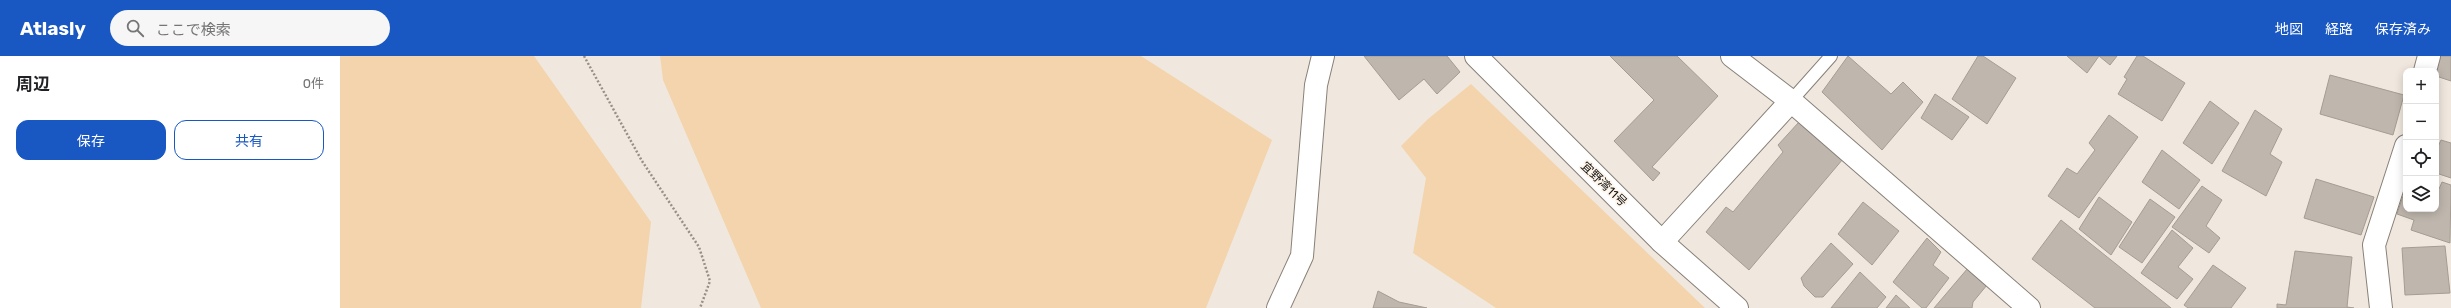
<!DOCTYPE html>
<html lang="ja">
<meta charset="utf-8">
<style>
body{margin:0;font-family:Rubik,"Noto Sans JP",sans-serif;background:#f6f6f6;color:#202124}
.controls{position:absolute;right:12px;top:12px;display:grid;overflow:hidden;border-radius:8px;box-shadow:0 2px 10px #0003}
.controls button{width:36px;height:36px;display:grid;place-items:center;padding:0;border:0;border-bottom:1px solid #e0e0e0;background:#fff;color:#202124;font:20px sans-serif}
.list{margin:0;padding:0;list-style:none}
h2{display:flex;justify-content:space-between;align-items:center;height:52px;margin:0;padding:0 16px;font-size:17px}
h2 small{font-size:13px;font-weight:400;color:#757577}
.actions{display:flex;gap:8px;padding:12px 16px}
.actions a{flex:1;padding:9px 0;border:1px solid #1957c3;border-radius:12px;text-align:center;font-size:14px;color:#1957c3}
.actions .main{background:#1957c3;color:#fff}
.icon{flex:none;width:22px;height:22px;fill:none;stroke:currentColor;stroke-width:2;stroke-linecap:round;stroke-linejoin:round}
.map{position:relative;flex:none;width:2111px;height:252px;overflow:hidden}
header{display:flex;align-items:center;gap:24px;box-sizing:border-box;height:56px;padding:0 20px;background:#1957c3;color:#fff}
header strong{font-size:19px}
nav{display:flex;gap:22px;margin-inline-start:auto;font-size:14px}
.search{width:280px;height:36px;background:#f6f6f6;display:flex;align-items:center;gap:10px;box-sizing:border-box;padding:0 14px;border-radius:22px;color:#757577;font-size:15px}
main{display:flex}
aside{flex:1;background:#fff}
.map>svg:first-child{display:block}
.green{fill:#f3d4ac}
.building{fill:#bfb7ad;stroke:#a49d93}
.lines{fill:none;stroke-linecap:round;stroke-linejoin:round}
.lane-casing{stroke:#888077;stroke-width:14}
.street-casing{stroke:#888077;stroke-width:24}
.secondary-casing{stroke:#888077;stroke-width:24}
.path{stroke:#969089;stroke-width:2.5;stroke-dasharray:2 2;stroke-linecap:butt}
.lane{stroke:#fff;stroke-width:12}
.street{stroke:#fff;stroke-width:22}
.secondary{stroke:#fff;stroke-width:22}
.labels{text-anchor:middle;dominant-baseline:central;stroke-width:3.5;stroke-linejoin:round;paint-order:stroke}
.street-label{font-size:12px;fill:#15120f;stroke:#fdf5eb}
</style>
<header>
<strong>Atlasly</strong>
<div class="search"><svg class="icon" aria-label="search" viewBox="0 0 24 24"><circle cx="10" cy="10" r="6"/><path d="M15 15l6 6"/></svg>ここで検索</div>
<nav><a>地図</a><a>経路</a><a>保存済み</a></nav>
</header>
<main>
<aside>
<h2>周辺<small>0件</small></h2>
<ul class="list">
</ul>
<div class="actions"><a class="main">保存</a><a>共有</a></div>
</aside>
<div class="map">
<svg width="2111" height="252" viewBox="0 0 2111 252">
<rect width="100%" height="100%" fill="#f0e8de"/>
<path class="green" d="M0,0h194l117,166 -10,86h-301z
M320,0h481l131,84 -66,168h-445l-98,-228z
M1131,28l234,224h-209l-83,-55 13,-75 -25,-32 27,-27z"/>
<path class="building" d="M1024,0h83l13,16 -23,22 -13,-15 -25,21z
M1270,0h67l41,40 -66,71 8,6 -7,8 -39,-40 40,-41z
M1508,0l43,38 12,-12 20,20 -41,48 -60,-58z
M1638,0h5l33,22 -29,46 -35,-25z
M1727,0h32l-12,17z
M1759,0h18l-7,9z
M1797,0h6l42,27 -23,38 -44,-27 9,-15 -3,-2z
M2098,0h13v25l-15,-5z
M1990,19l74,20 -11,40 -73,-21z
M1595,38l34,23 -17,23 -31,-22z
M1870,45l29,22 -27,41 -29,-21z
M1915,54l27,19 -12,25 12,8 -16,34 -44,-25z
M1769,59l29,22 -59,81 -31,-22 19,-28 10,6 18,-24 -6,-7z
M1459,66l44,37 -94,111 -43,-38 20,-25 7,5 50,-60 -5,-7z
M2101,84l10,3v35l-15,-5v-22z
M1822,94l38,30 -21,29 -37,-27z
M1976,123l58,18 -13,38 -57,-17z
M2102,126l9,3 -1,58 -39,-13 3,-10 -17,-6 9,-27v22h30v-21l3,1z
M1862,130l20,14 -16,26 14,12 -11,15 -37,-26z
M1759,141l33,25 -21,33 -32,-26z
M1810,143l25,18 -33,46 -23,-16z
M1523,146l36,29 -27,34 -34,-31z
M1721,164l110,88h-76l-63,-49z
M1832,174l21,18 -15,19 15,12 -16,20 -36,-26z
M1587,182l14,14 -8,13 16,13 -23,30h-4l-29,-26z
M1491,187l22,21 -30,33h-8l-11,-11 -3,-8z
M2105,190l5,47 -45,2 -3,-47z
M1955,195l57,6 -5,50 7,1h-77v-4l9,1z
M1873,209l33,23 -15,20h-43l-4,-3z
M1628,212l19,17 -14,17 -1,6h-38z
M1520,216l26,25 -9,11h-46z
M1038,235l21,11 28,6h-54z
M1556,239l14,13h-24z"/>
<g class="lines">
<defs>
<path id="lane" d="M1451,45l40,-45"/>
<path id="street" d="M1392,0l59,45 238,207
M2085,15l4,-15
M1322,186l129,-141
M938,252l24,-52 14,-171 7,-29
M2041,252l-7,-63 32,-99"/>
<path id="secondary" d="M1136,0l186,186 75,66"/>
</defs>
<use href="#lane" class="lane-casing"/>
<use href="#street" class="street-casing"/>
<use href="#secondary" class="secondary-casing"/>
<path class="path" d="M244,0l58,105 57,86 11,34 -10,27"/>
<use href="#lane" class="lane"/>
<use href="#street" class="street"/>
<use href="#secondary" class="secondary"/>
</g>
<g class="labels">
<g class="street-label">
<text transform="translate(1264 128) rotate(44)">宜野湾11号</text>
</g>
</g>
</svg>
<div class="controls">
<button>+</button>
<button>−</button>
<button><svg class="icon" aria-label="locate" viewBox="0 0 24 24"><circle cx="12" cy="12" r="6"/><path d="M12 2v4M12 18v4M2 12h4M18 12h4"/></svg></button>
<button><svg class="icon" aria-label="layers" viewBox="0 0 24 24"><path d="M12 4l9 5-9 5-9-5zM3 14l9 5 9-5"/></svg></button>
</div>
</div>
</main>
